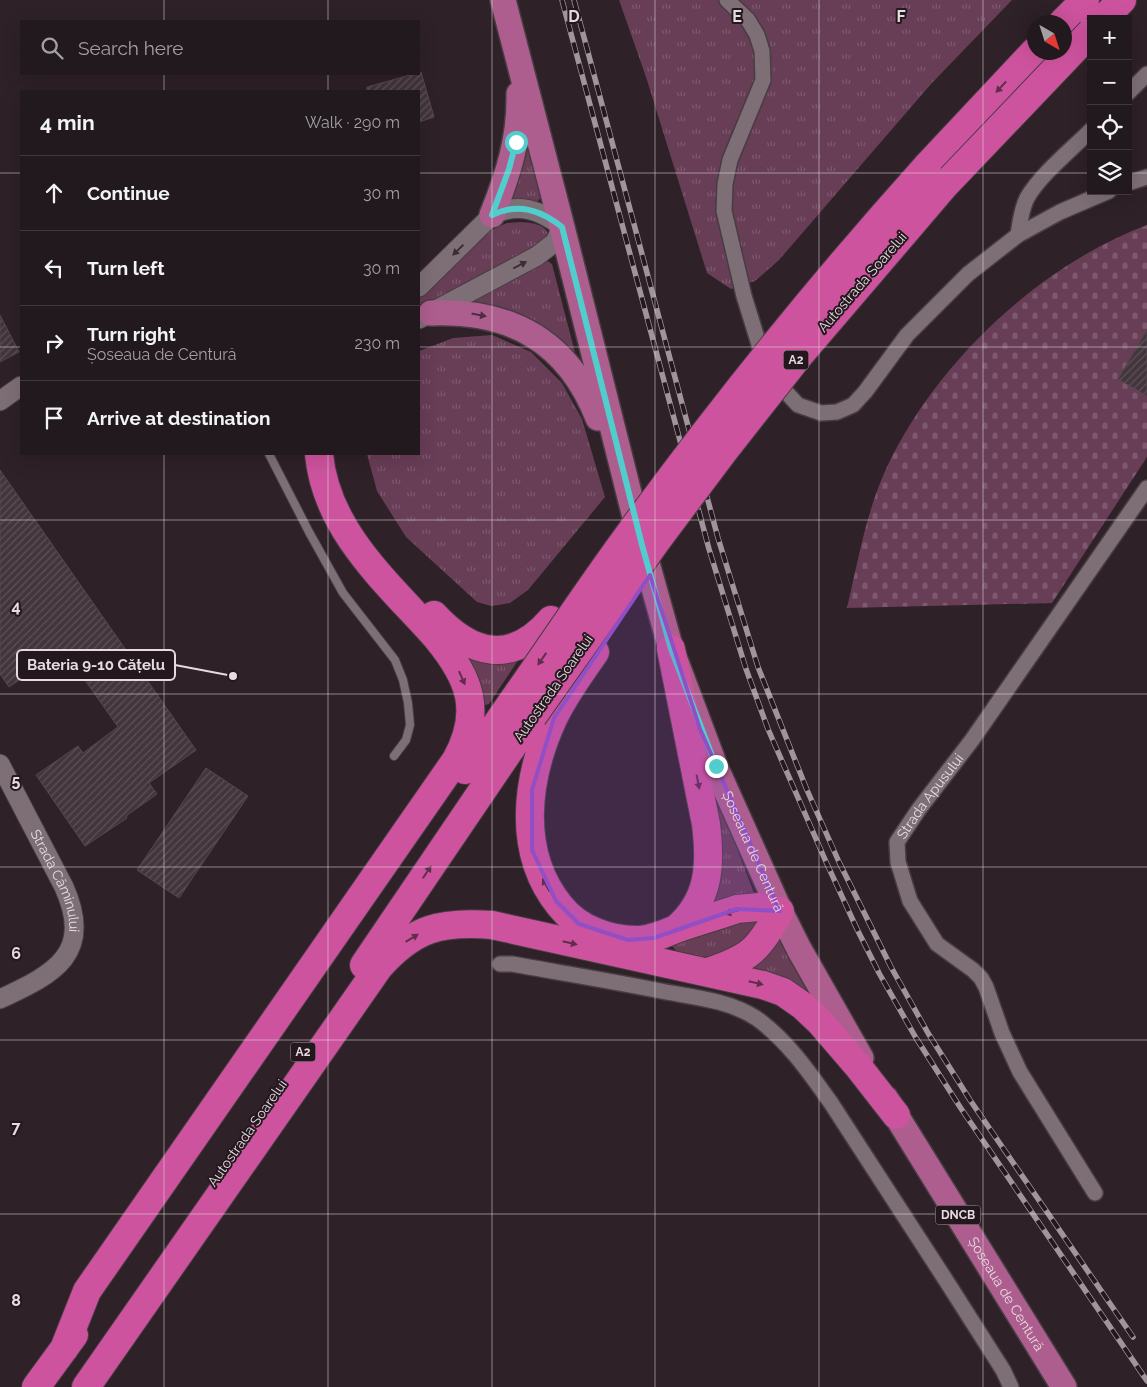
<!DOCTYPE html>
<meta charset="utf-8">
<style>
body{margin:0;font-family:Raleway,sans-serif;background:#2e262b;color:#f1f3f6}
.controls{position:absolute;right:15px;top:15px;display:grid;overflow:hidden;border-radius:0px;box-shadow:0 5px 20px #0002}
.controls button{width:45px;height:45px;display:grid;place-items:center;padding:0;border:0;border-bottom:1px solid #3f383c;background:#22191e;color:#f1f3f6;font:25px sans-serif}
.compass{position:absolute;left:1027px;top:15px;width:45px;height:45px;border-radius:50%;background:#22191e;box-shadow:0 5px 20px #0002;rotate:141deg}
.stop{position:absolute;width:15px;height:15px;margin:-11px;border:4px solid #52cdcd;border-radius:50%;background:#fff}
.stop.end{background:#52cdcd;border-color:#fff;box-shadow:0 1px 5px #0008}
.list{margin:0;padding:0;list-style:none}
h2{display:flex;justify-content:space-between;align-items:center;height:65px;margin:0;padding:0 20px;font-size:21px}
h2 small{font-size:16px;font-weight:400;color:#a2a0a4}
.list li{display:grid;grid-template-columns:32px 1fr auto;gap:15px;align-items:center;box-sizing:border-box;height:75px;padding:0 20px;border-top:1px solid #3f383c}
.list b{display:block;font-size:19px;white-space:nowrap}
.list p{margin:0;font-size:16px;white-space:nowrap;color:#a2a0a4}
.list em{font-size:16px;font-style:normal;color:#a2a0a4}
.icon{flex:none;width:28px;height:28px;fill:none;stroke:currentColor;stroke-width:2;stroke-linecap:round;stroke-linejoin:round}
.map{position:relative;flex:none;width:1147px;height:1387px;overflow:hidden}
.search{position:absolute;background:#22191e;box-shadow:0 5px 20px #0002;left:20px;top:20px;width:400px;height:55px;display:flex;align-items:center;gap:12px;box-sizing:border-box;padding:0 18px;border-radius:0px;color:#a2a0a4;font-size:19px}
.panel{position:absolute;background:#22191e;box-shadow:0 5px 20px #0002;left:20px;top:90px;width:400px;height:365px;border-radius:0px}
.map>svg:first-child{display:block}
.grass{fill:url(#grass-tufts)}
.cemetery{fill:url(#cemetery-stones)}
.building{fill:url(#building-hatch);stroke:#55474e}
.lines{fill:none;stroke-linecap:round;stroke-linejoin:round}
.service-casing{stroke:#473d43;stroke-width:10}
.minor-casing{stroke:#473d43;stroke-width:18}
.tertiary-casing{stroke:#473d43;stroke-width:21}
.primary-casing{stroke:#473d43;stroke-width:28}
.motorway-casing{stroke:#473d43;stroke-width:30}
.service{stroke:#7e6f76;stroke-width:8}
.minor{stroke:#7e6f76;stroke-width:15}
.tertiary{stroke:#7e6f76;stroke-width:19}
.primary{stroke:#ae5e8e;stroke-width:25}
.motorway{stroke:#ce539e;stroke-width:28}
.rail-casing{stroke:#9f959a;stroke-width:5.5}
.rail{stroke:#24181e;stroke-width:4;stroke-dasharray:11;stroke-linecap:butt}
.motorway-bridge-casing{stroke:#473d43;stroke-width:30;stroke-linecap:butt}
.motorway-bridge{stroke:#ce539e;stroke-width:28}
.oneway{fill:#602d4b}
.oneway2{fill:#3a2e34}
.oneway3{fill:#4d2d40}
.route{stroke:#52cdcd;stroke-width:6}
.marked{fill:#904fc6;fill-opacity:0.2;stroke:#904fc6;stroke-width:4;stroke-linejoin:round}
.grid{fill:none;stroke:#e4dce0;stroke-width:1;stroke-opacity:0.55}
.labels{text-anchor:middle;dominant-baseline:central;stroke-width:4;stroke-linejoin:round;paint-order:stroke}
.shield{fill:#24181e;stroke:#aaa1a6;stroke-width:1}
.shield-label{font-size:12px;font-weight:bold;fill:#e4dce0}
.street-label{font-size:14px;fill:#e4dce0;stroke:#24181e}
.grid-label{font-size:16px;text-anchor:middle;font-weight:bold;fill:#e4dce0;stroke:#24181e;stroke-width:4;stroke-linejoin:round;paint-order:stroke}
.leader{fill:none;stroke:#e4dce0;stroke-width:2}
.callout-dot{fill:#e4dce0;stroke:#24181e;stroke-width:2}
.callout{fill:#24181e;stroke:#e4dce0;stroke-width:2}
.callout-label{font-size:15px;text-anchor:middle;font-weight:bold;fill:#e4dce0}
</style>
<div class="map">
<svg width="1147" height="1387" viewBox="0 0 1147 1387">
<defs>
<pattern id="grass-tufts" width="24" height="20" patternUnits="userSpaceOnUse" patternTransform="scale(1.25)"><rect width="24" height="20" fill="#683d56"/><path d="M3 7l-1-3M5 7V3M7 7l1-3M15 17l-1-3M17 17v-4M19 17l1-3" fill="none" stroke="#7d586e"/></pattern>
<pattern id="cemetery-stones" width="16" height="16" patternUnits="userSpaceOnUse" patternTransform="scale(1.25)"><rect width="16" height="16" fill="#683d56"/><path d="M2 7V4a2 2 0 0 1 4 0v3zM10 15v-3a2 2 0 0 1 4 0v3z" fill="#7d586e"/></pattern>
<pattern id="building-hatch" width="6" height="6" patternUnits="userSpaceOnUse" patternTransform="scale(1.25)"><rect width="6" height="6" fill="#42353c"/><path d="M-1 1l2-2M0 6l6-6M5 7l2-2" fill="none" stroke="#5d5258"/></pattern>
</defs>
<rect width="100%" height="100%" fill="#2e2128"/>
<path class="grass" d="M619,0h393l-81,84 -152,176 -24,21 -24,8 -24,-16 -61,-196z
M529,142l13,54 -5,6 -24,-2 -6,-3 16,-52z
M520,222c12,1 28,1 29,17l-130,74v-18l63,-59 13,-8 12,-5z
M546,260l6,4 27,104 -105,-60 -5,-6z
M492,335l39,17 31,31 20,36 23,78 -77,93 -18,13 -18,3 -15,-4 -71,-65 -29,-46 -10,-37h52v-103l34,-13z
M521,656l-32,48 -5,1 -17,-46 12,2z
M716,794l38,99 -2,2 -41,16 -5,-116z
M762,917l-8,22c-21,9 -67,34 -83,5l4,-8z
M781,937l29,52 -7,6 -59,-26z"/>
<path class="cemetery" d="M1147,225v232l-95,146 -205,5c11,-47 19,-95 39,-139 49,-105 152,-203 261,-244z"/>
<path class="building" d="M421,72l13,45 -15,5v-31h-52v-4z
M0,315l19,37 -19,10z
M1147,330v66l-29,-17z
M0,470l196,280 -47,33 8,11 -31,22 1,2 -42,28 -49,-71 42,-29 5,7 35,-26 -55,-78 -54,38 -9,-13z
M206,768l42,28 -69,102 -42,-28z"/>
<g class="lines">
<defs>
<path id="service" d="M269,454l40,78 34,61 52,67 8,20 5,23 2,22 -4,15 -12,16"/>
<g id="minor">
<path d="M727,0l21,20 9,15 5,16 1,29 -33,80 -5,24 -1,27 20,85 18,58 11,24 25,27 23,8 16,-1 16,-7 12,-13 42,-57 61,-61 50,-39 42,-23 49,-21"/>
<path d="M1128,93l19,-19"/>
<path d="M1128,183l19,-6"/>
<path d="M1018,235c2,-12 3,-25 9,-37 13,-23 45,-49 64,-68"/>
<path d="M500,964h12c50,9 100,17 149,27 31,6 68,9 95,27 31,22 53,54 75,85l116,179 56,88 8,17"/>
<path id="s1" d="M1095,1193l-75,-121 -18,-39 -16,-46 -5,-9 -8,-8 -36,-26 -27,-43 -12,-39 -1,-20 22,-33 53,-69 175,-252"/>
</g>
<g id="tertiary">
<path d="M419,287l73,-72c26,-13 49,-5 70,12l-7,15 -18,14 -118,63"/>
<path d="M0,401l21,-15"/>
<path id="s2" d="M0,764l64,123c30,67 -10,87 -64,112"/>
</g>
<g id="primary">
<path id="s3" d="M503,0l59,227 80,318 29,104 44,117 65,145 19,38 62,109"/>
<path d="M492,215c16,-40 28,-77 27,-121"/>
<path d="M431,313c80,-3 137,28 167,105"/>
<path id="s4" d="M886,1099l178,288"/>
</g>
<path id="motorway" d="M1103,19l19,-19
M1063,22l22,-22
M927,166l107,-114
M434,615c38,41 78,50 117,5
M671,649l35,175c5,41 4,76 -30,105
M595,652c-15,22 -31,43 -42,67 -27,59 -37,133 7,187 18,23 50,35 80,34 13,-1 24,-6 36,-11 20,-7 41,-13 61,-20l22,-2 21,4c-22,39 -29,47 -72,61
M465,770l49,-71
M364,965l169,-249
M64,1349l23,-58 369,-531c27,-49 14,-82 -20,-123 -48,-54 -110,-106 -117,-183
M36,1387l38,-52
M86,1387l293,-420c35,-39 61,-46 113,-42l271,60 20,7 20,14 17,16 37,43 39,50"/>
</defs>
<use href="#service" class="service-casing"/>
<use href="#minor" class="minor-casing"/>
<use href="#tertiary" class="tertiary-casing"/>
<use href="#primary" class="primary-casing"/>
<use href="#motorway" class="motorway-casing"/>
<use href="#service" class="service"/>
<use href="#minor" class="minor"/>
<use href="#tertiary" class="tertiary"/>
<use href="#primary" class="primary"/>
<use href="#motorway" class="motorway"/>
<defs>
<path id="rail" d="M562,0l147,549 37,120 22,60 59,135 30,65 22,44 37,65 44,69 187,274
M574,0l144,538 40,129 49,123 32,72 52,105 37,66 42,67 163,237"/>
</defs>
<use href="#rail" class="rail-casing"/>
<use href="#rail" class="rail"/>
<defs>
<path id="motorway-bridge" d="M514,699c38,-54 74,-109 113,-162 93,-128 194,-253 300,-371
M533,716l125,-177 66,-88 74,-94 147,-172 146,-153"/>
</defs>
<use href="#motorway-bridge" class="motorway-bridge-casing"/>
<use href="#motorway-bridge" class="motorway-bridge"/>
</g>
<defs><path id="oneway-solid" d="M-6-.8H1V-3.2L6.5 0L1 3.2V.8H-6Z" transform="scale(1.25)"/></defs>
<g class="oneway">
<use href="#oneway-solid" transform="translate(1001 87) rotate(133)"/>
<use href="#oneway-solid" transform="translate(542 659) rotate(125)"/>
<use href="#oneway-solid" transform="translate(462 678) rotate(66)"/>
<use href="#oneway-solid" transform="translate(698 782) rotate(79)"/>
<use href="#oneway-solid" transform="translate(427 872) rotate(-56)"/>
<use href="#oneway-solid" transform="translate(546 885) rotate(-119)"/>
<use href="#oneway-solid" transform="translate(732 912) rotate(163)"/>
<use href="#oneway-solid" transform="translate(412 938) rotate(-31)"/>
<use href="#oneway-solid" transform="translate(570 943) rotate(13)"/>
<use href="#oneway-solid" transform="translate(756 983) rotate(13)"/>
</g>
<g class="oneway2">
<use href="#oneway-solid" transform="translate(458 250) rotate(136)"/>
<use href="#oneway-solid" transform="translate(520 265) rotate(-27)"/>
</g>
<use class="oneway3" href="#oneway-solid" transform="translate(479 315) rotate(11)"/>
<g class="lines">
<path class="route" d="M516,142l-7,27 -17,46c26,-13 49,-5 70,12l80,318 29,104 45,117"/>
</g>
<path class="marked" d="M650,575l50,154 80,182 -43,-2 -83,29 -26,2 -49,-16 -23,-23 -24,-51v-60l22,-72z"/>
<path class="grid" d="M164,0v21M328,0v21M492,0v1387M655,0v1387M819,0v1387M983,0v1387M164,74v17M328,74v17M0,173h21M419,173h672M1128,173h19M0,347h21M419,347h728M164,454v933M328,454v933M0,520h1147M0,694h1147M0,867h1147M0,1040h1147M0,1214h1147"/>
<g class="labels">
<g class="shield">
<rect x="783.5" y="350.5" width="25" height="19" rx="4"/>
<rect x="290.5" y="1042.5" width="25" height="19" rx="4"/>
<rect x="935.5" y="1205.5" width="45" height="19" rx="4"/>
</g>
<g class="shield-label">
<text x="796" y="360">A2</text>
<text x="303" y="1052">A2</text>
<text x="958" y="1215">DNCB</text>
</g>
<g class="street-label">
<text transform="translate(862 282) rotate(-49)">Autostrada Soarelui</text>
<text transform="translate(553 688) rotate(-55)">Autostrada Soarelui</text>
<text stroke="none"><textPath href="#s1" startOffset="468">Strada Apusului</textPath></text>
<text stroke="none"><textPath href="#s3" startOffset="889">Șoseaua de Centură</textPath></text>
<text stroke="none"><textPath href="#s2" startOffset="130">Strada Căminului</textPath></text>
<text transform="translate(247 1133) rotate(-55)">Autostrada Soarelui</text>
<text stroke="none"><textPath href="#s4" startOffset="229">Șoseaua de Centură</textPath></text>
</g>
</g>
<g class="grid-label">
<text x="574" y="22">D</text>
<text x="737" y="22">E</text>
<text x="901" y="22">F</text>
<text x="16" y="612">4</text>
<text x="16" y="786">5</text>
<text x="16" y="959">6</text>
<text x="16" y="1133">7</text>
<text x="16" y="1306">8</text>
</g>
<path class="leader" d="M233 676L175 665"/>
<circle class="callout-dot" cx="233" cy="676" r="5"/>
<rect class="callout" x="17" y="650" width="158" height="30" rx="5"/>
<g class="callout-label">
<text x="96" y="670">Bateria 9-10 Cățelu</text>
</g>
</svg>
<div class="controls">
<button>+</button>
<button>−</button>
<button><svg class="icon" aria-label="locate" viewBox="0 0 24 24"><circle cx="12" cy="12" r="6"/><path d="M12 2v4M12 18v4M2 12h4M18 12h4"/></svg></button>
<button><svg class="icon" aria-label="layers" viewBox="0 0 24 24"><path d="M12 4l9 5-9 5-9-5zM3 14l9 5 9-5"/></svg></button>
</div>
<svg class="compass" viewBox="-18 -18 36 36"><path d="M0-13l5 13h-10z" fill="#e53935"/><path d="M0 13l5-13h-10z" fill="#a2a0a4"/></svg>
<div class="stop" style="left:516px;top:142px"></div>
<div class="stop end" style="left:716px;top:766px"></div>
<div class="search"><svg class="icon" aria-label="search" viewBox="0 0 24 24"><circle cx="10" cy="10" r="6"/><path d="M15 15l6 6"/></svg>Search here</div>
<section class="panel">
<h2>4 min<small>Walk · 290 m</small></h2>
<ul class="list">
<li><svg class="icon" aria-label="ahead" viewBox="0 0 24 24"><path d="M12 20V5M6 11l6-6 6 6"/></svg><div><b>Continue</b></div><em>30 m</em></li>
<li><svg class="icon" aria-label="left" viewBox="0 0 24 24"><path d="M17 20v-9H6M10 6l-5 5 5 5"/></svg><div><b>Turn left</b></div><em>30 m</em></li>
<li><svg class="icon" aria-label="right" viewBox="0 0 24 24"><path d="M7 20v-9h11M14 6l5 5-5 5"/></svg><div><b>Turn right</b><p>Șoseaua de Centură</p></div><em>230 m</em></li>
<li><svg class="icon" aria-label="arrive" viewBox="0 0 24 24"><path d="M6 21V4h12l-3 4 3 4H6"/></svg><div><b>Arrive at destination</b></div></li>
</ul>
</section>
</div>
